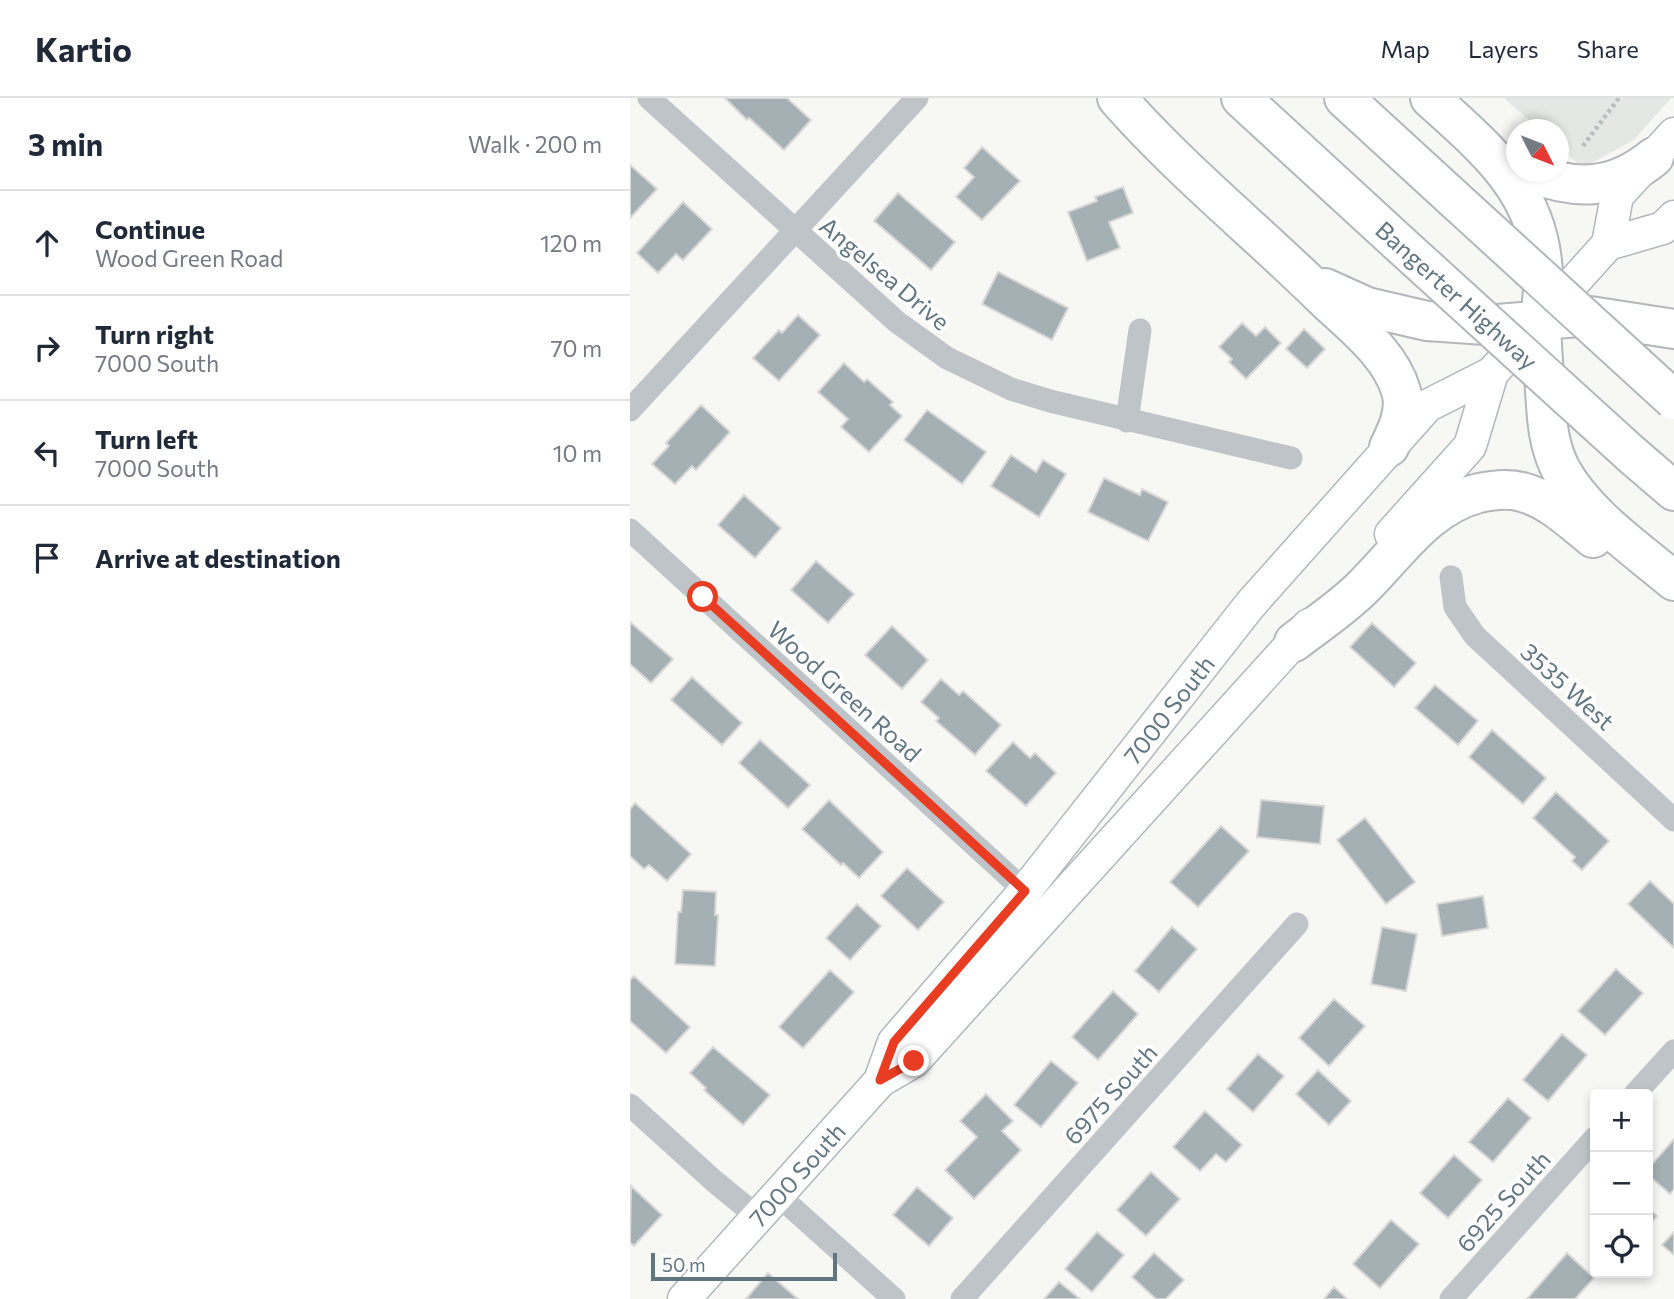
<!DOCTYPE html>
<meta charset="utf-8">
<style>
body{margin:0;font-family:Commissioner,sans-serif;background:#f2f2f3;color:#1f2937}
.controls{position:absolute;right:21px;bottom:21px;display:grid;overflow:hidden;border-radius:7px;box-shadow:0 4px 10px #0003}
.controls button{width:63px;height:63px;display:grid;place-items:center;padding:0;border:0;border-bottom:2px solid #e0e1e3;background:#fff;color:#1f2937;font:35px sans-serif}
.compass{position:absolute;left:876px;top:21px;width:63px;height:63px;border-radius:50%;background:#fff;box-shadow:0 4px 10px #0003;rotate:132deg}
.scale{position:absolute;left:21px;bottom:18px;width:186px;box-sizing:border-box;padding-left:7px;border:4px solid #617680;border-top:0;font-size:19px;line-height:24px;white-space:nowrap;color:#617680;-webkit-text-stroke:5px #fff;paint-order:stroke}
.stop{position:absolute;width:21px;height:21px;margin:-16px;border:5px solid #e83d23;border-radius:50%;background:#fff}
.stop.end{background:#e83d23;border-color:#fff;box-shadow:0 2px 7px #0008}
.list{margin:0;padding:0;list-style:none}
h2{display:flex;justify-content:space-between;align-items:center;height:91px;margin:0;padding:0 28px;font-size:30px}
h2 small{font-size:23px;font-weight:400;color:#747a83}
.list li{display:grid;grid-template-columns:46px 1fr auto;gap:21px;align-items:center;box-sizing:border-box;height:105px;padding:0 28px;border-top:2px solid #e0e1e3}
.list b{display:block;font-size:26px;white-space:nowrap}
.list p{margin:0;font-size:23px;white-space:nowrap;color:#747a83}
.list em{font-size:23px;font-style:normal;color:#747a83}
.icon{flex:none;width:38px;height:38px;fill:none;stroke:currentColor;stroke-width:2;stroke-linecap:round;stroke-linejoin:round}
.map{position:relative;flex:none;width:1044px;height:1201px;overflow:hidden}
header{display:flex;align-items:center;gap:42px;box-sizing:border-box;height:98px;padding:0 35px;background:#fff;border-bottom:2px solid #e0e1e3}
header strong{font-size:33px}
nav{display:flex;gap:38px;margin-inline-start:auto;font-size:24px}
main{display:flex}
aside{flex:1;background:#fff}
.map>svg:first-child{display:block}
.built{fill:#e5e7e5}
.building{fill:#a4b0b4;stroke:#d9d8d6;stroke-width:2}
.lines{fill:none;stroke-linecap:round;stroke-linejoin:round}
.secondary-casing{stroke:#b0b8bc;stroke-width:35}
.highway-casing{stroke:#b1b7ba;stroke-width:42}
.path{stroke:#b8bdbf;stroke-width:4.5;stroke-dasharray:3.5 3.5;stroke-linecap:butt}
.street{stroke:#bec4c7;stroke-width:23}
.secondary{stroke:#fff;stroke-width:32}
.highway{stroke:#fff;stroke-width:38}
.highway-bridge-casing{stroke:#b1b7ba;stroke-width:42;stroke-linecap:butt}
.highway-bridge{stroke:#fff;stroke-width:38}
.route{stroke:#e83d23;stroke-width:9}
.labels{text-anchor:middle;dominant-baseline:central;stroke-width:7;stroke-linejoin:round;paint-order:stroke}
.street-label{font-size:24px;fill:#617680;stroke:#fff}
</style>
<header>
<strong>Kartio</strong>
<nav><a>Map</a><a>Layers</a><a>Share</a></nav>
</header>
<main>
<aside>
<h2>3 min<small>Walk · 200 m</small></h2>
<ul class="list">
<li><svg class="icon" aria-label="ahead" viewBox="0 0 24 24"><path d="M12 20V5M6 11l6-6 6 6"/></svg><div><b>Continue</b><p>Wood Green Road</p></div><em>120 m</em></li>
<li><svg class="icon" aria-label="right" viewBox="0 0 24 24"><path d="M7 20v-9h11M14 6l5 5-5 5"/></svg><div><b>Turn right</b><p>7000 South</p></div><em>70 m</em></li>
<li><svg class="icon" aria-label="left" viewBox="0 0 24 24"><path d="M17 20v-9H6M10 6l-5 5 5 5"/></svg><div><b>Turn left</b><p>7000 South</p></div><em>10 m</em></li>
<li><svg class="icon" aria-label="arrive" viewBox="0 0 24 24"><path d="M6 21V4h12l-3 4 3 4H6"/></svg><div><b>Arrive at destination</b></div></li>
</ul>
</aside>
<div class="map">
<svg width="1044" height="1201" viewBox="0 0 1044 1201">
<rect width="100%" height="100%" fill="#f7f7f4"/>
<path class="built" d="M874,0h167l-37,42 -51,28 -24,-21 -1,-17 -19,-1z"/>
<path class="building" d="M95,0h62l24,22 -27,30 -35,-32 -2,2z
M352,49l38,34 -38,39 -26,-23 18,-20 -10,-9z
M0,67l27,24 -27,29z
M493,89l10,26 -24,9 11,26 -33,13 -19,-49 29,-11 -2,-4z
M268,95l57,49 -24,28 -57,-49z
M53,104l29,27 -29,31 -7,-6 -18,19 -21,-20z
M368,174l70,36 -16,32 -70,-36z
M168,217l22,20 -41,46 -26,-23 26,-28 3,3z
M612,225l14,13 9,-9 16,16 -35,36 -17,-17 3,-3 -13,-12z
M674,231l21,20 -18,19 -21,-19z
M214,265l20,19 3,-3 26,23 -3,3 12,11 -33,36 -28,-25 7,-8 -30,-27z
M71,307l29,27 -34,38 -4,-4 -17,18 -23,-20 17,-18 -3,-3z
M297,312l59,42 -24,32 -58,-44z
M381,357l25,17 7,-12 23,14 -27,43 -48,-31z
M474,380l36,17 2,-6 26,13 -20,39 -60,-29z
M114,397l37,33 -26,30 -37,-33z
M186,463l38,33 -26,29 -37,-33z
M0,524l43,37 -22,24 -21,-19z
M742,525l44,40 -22,24 -44,-40z
M262,528l36,34 -26,29 -37,-34z
M62,579l50,46 -20,22 -51,-45z
M311,581l18,16 4,-4 38,34 -26,30 -39,-34 3,-3 -18,-16z
M805,587l43,36 -20,24 -43,-37z
M862,632l54,48 -23,26 -54,-47z
M130,642l50,45 -22,23 -49,-45z
M383,644l17,16 5,-5 21,20 -30,33 -40,-35z
M926,694l53,49 -27,29 -10,-9 3,-4 -42,-39z
M199,702l54,52 -24,26 -16,-15 -2,2 -39,-36z
M631,702l63,6 -4,38 -63,-7z
M5,705l56,51 -24,27 -18,-16 -5,4 -14,-13v-47z
M735,720l50,64 -29,22 -49,-64z
M591,728l28,25 -51,56 -28,-25z
M277,770l37,34 -26,28 -37,-34z
M1020,783l24,23v44l-46,-44z
M53,792l33,2 -1,23h3l-3,51 -40,-2 3,-52h3z
M853,798l5,32 -46,8 -5,-32z
M227,806l24,22 -31,34 -24,-22z
M542,829l25,22 -38,43 -24,-21z
M752,829l35,7 -11,57 -35,-7z
M986,871l27,24 -38,42 -27,-24z
M200,872l24,22 -51,56 -24,-21z
M4,878l56,51 -24,26 -36,-32v-41z
M483,893l25,23 -40,46 -26,-23z
M704,901l31,27 -36,40 -30,-28z
M932,936l25,21 -39,46 -25,-21z
M83,949l57,48 -27,30 -39,-35 2,-2 -16,-15z
M628,956l26,22 -31,36 -26,-23z
M421,963l27,22 -37,44 -27,-22z
M688,972l33,31 -22,24 -33,-31z
M356,996l27,27 -11,10 19,19 -47,49 -29,-29 32,-33 -17,-16z
M878,1000l23,20 -38,44 -24,-20z
M575,1013l37,34 -16,17 -10,-8 -16,17 -27,-24z
M1044,1041v50l-4,5 -22,-19v-6z
M824,1057l28,25 -34,38 -28,-25z
M521,1074l29,27 -34,37 -29,-26z
M1,1088l31,29 -28,31 -4,-4z
M287,1089l36,31 -24,28 -36,-31z
M1018,1110l9,8 -9,10z
M761,1122l28,24 -39,44 -27,-24z
M467,1134l27,23 -32,37 -27,-23z
M1044,1134v23l-12,-10z
M524,1155l30,27 -18,19h-10l-24,-22z
M937,1155l27,25 -19,21h-48z
M138,1175l30,26h-52z
M429,1184l21,17h-36z
M704,1189l13,12h-23z"/>
<g class="lines">
<defs>
<g id="secondary">
<path d="M978,146l55,-16 11,-11"/>
<path d="M761,436l79,-88 22,-73"/>
<path d="M250,983l34,-20 395,-436"/>
<path id="s1" d="M54,1201l196,-218 14,-39 131,-151 225,-286 177,-199 65,-33 116,-129 9,-48 57,-62"/>
</g>
<path id="highway" d="M487,0c63,72 139,133 207,200 28,27 66,55 77,93 6,19 -4,40 -12,56
M611,0l160,147
M714,0l109,100
M800,0c56,51 111,94 113,178 1,14 -2,28 -2,42 0,19 2,39 3,59 3,32 1,62 17,93 25,45 74,78 113,111
M899,74c47,19 85,18 125,-15
M695,190l42,19 60,14 59,4 104,-9 84,13
M1001,356l43,37
M664,544c23,-18 50,-35 71,-57 35,-35 63,-79 114,-92 14,-3 29,-5 43,-1 27,7 49,28 71,46"/>
</defs>
<use href="#secondary" class="secondary-casing"/>
<use href="#highway" class="highway-casing"/>
<path class="path" d="M953,48l36,-48"/>
<path class="street" d="M19,0l248,224 50,36 64,31 39,12 241,57
M0,312l287,-312
M497,323l13,-91
M0,432l395,361
M821,479l4,30 20,29 199,184
M1005,996l39,-43
M0,1007l84,76 44,36
M148,1097l116,104
M332,1201l335,-375
M821,1201l144,-161"/>
<use href="#secondary" class="secondary"/>
<use href="#highway" class="highway"/>
<defs>
<path id="highway-bridge" d="M823,100l221,202
M771,147l230,209"/>
</defs>
<use href="#highway-bridge" class="highway-bridge-casing"/>
<use href="#highway-bridge" class="highway-bridge"/>
</g>
<g class="lines">
<path class="route" d="M73,499l322,294 -131,151 -14,38 34,-19"/>
</g>
<g class="labels">
<g class="street-label">
<text transform="translate(255 175) rotate(40)">Angelsea Drive</text>
<text transform="translate(827 197) rotate(42)">Bangerter Highway</text>
<text transform="translate(938 588) rotate(42)">3535 West</text>
<text transform="translate(215 593) rotate(42)">Wood Green Road</text>
<text stroke="none"><textPath href="#s1" startOffset="766">7000 South</textPath></text>
<text transform="translate(480 996) rotate(-48)">6975 South</text>
<text stroke="none"><textPath href="#s1" startOffset="168">7000 South</textPath></text>
<text transform="translate(873 1103) rotate(-48)">6925 South</text>
</g>
</g>
</svg>
<div class="controls">
<button>+</button>
<button>−</button>
<button><svg class="icon" aria-label="locate" viewBox="0 0 24 24"><circle cx="12" cy="12" r="6"/><path d="M12 2v4M12 18v4M2 12h4M18 12h4"/></svg></button>
</div>
<svg class="compass" viewBox="-18 -18 36 36"><path d="M0-13l5 13h-10z" fill="#e53935"/><path d="M0 13l5-13h-10z" fill="#747a83"/></svg>
<div class="scale">50 m</div>
<div class="stop" style="left:73px;top:499px"></div>
<div class="stop end" style="left:284px;top:963px"></div>
</div>
</main>
